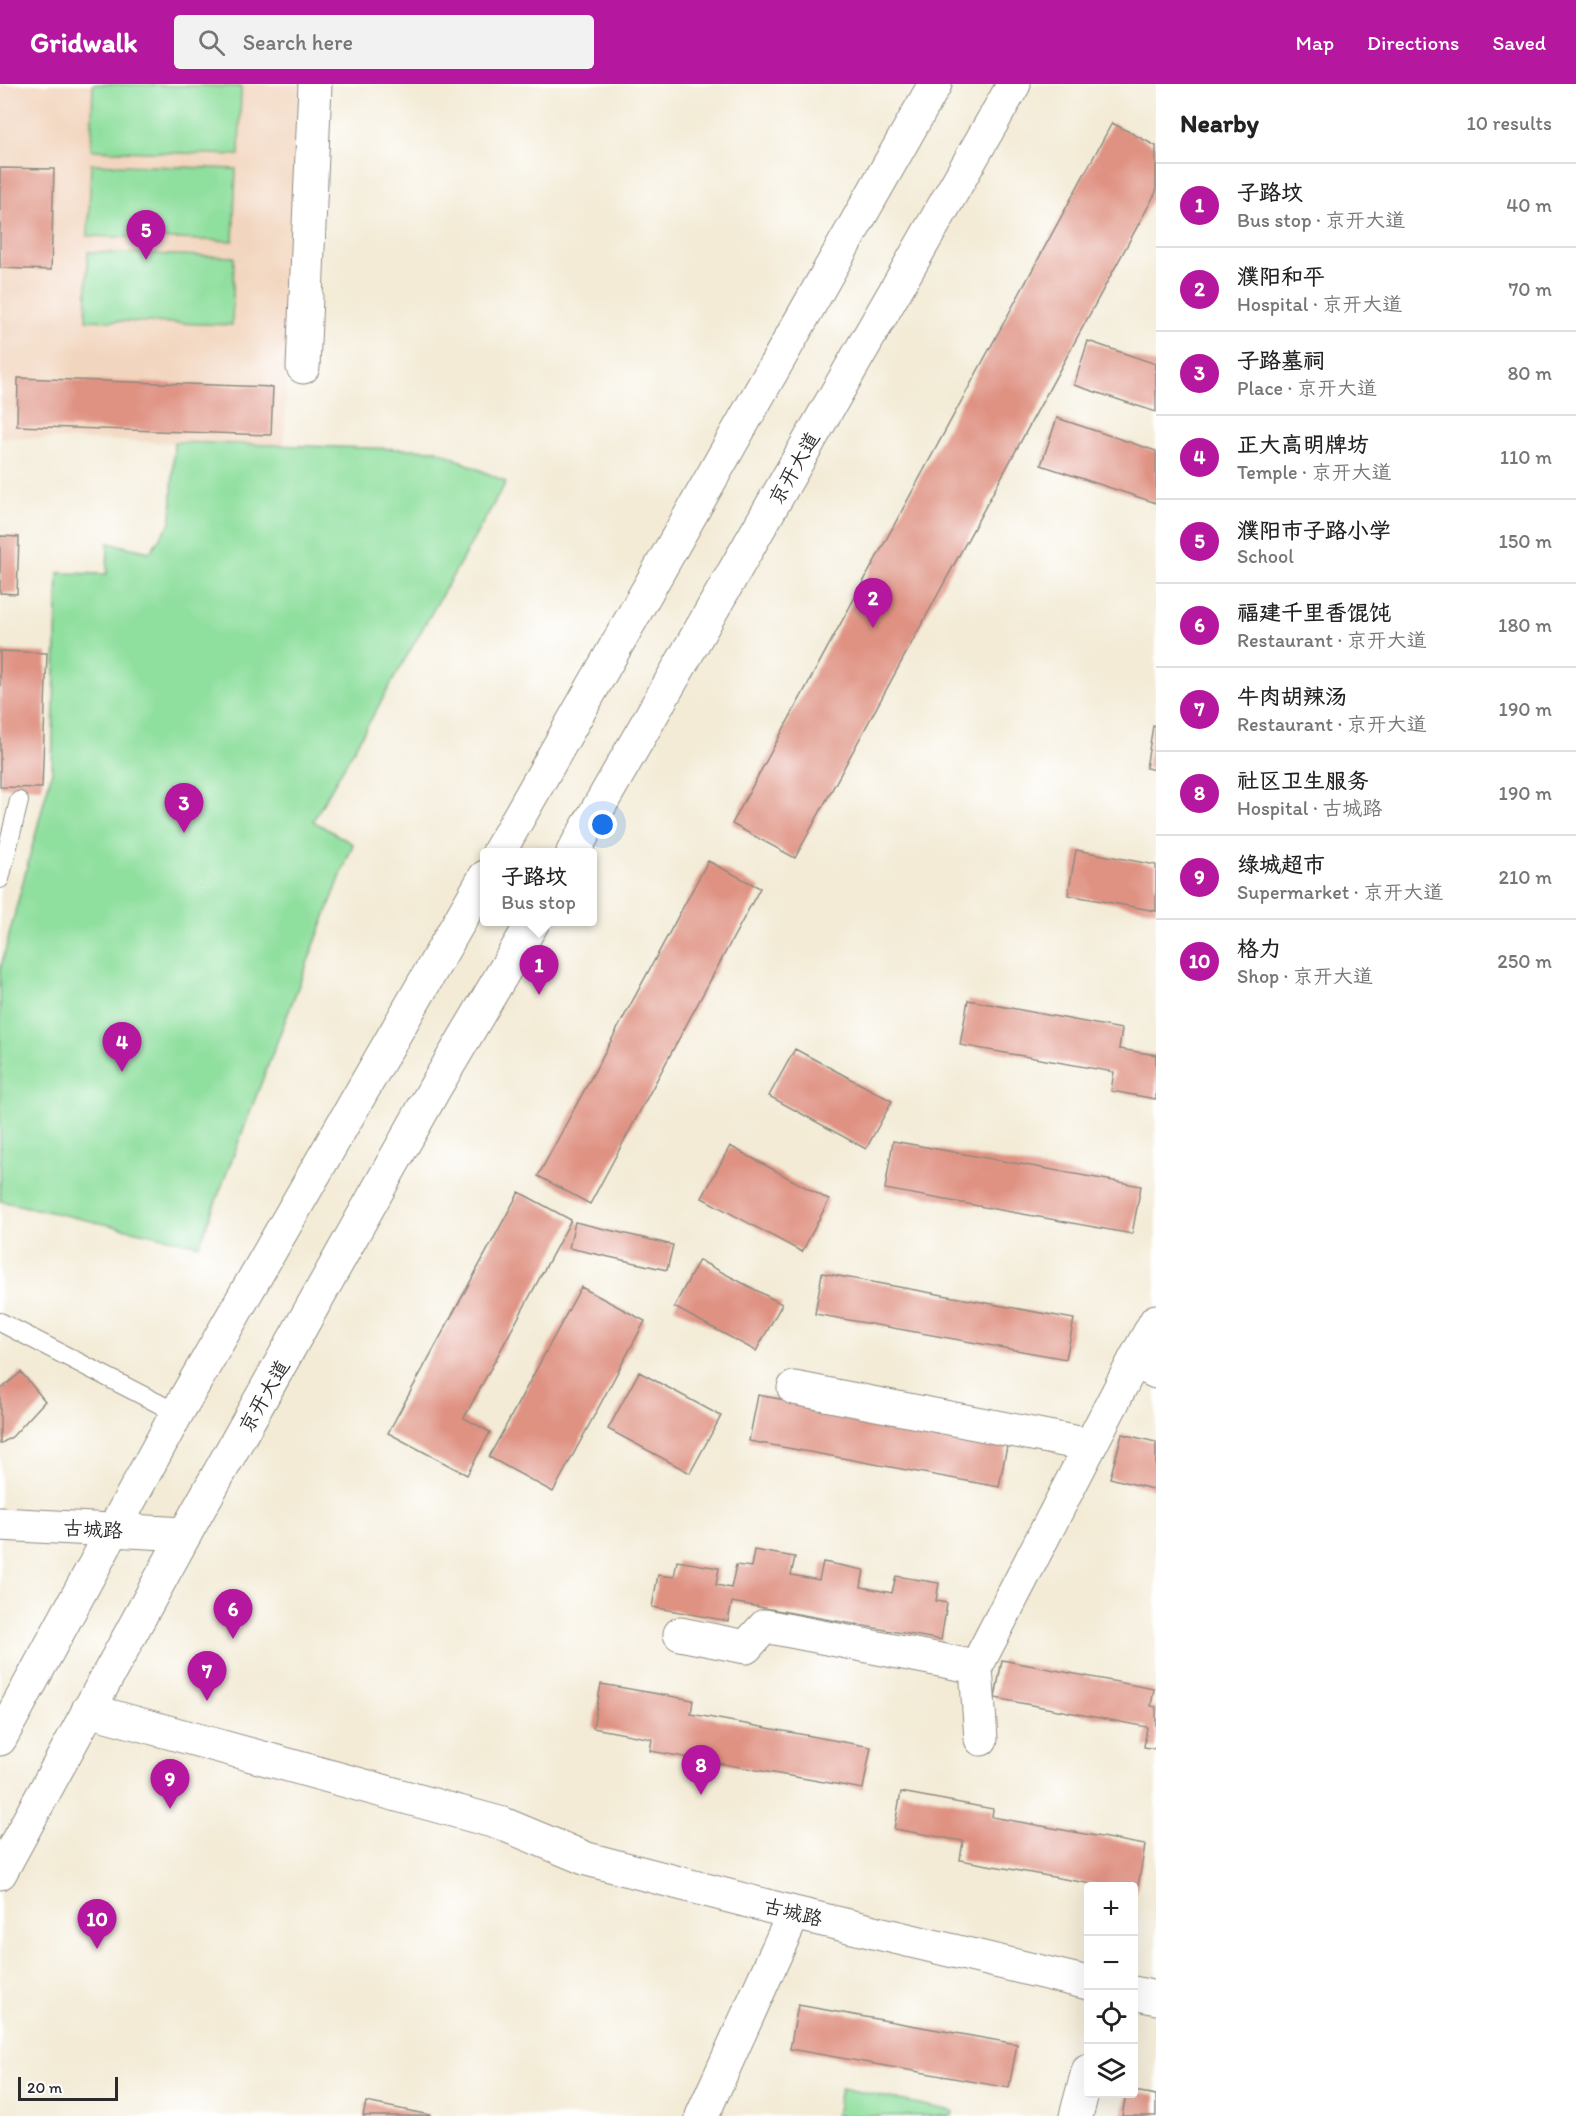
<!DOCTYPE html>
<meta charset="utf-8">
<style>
body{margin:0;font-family:Itim,"LXGW WenKai TC",sans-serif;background:#f2f2f2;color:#222}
.controls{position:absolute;right:18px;bottom:18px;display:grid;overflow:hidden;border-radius:6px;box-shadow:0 6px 24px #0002}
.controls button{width:54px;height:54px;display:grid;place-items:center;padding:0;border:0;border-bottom:2px solid #e0e0e0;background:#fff;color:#222;font:30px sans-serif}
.scale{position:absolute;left:18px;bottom:15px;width:100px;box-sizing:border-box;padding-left:6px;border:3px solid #2b2b2b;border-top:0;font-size:16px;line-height:21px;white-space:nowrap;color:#2b2b2b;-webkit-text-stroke:4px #fff;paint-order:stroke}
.you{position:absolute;left:603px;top:741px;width:21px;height:21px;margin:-15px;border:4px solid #fff;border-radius:50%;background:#1a73e8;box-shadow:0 0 0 9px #1a73e833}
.badge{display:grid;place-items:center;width:39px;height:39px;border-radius:50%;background:#b5179e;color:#fff;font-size:20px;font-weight:700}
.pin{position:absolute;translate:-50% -50px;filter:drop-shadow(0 2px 3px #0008)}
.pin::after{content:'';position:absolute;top:32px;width:21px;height:18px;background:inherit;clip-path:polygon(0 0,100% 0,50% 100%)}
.popup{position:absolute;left:480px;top:764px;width:117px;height:78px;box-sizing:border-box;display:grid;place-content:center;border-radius:6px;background:#fff;filter:drop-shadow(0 2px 4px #0005);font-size:20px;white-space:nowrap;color:#767676}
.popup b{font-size:22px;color:#222}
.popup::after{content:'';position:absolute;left:50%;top:100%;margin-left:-12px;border:12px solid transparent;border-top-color:#fff}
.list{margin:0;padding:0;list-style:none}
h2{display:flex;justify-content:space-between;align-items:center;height:78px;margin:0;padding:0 24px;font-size:26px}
h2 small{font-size:20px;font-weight:400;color:#767676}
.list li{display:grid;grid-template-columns:39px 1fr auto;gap:18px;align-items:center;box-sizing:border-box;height:84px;padding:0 24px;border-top:2px solid #e0e0e0}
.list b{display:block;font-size:22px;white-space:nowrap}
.list p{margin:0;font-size:20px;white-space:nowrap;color:#767676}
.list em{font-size:20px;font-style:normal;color:#767676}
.icon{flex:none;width:33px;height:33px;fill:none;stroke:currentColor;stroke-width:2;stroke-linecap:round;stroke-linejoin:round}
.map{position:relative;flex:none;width:1156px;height:2032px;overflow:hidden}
header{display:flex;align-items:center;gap:36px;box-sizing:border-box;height:84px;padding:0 30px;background:#b5179e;color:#fff}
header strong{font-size:28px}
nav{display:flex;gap:33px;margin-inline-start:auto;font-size:21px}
.search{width:420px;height:54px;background:#f2f2f2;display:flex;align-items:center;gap:15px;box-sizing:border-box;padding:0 21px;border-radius:6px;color:#767676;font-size:22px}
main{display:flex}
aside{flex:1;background:#fff}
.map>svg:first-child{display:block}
.built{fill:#f2d5be}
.green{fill:#8fdf9e;stroke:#5d8564;stroke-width:1.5}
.building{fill:#df9282}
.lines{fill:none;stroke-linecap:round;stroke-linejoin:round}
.lane-casing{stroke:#8f8b80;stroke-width:20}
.street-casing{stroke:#8f8b80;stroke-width:35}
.secondary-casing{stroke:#8f8b80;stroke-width:35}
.primary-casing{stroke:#8f8b80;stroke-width:35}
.lane{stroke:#fff;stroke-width:18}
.street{stroke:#fff;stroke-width:33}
.secondary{stroke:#fff;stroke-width:33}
.primary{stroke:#fff;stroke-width:33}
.labels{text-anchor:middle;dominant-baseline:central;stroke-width:6;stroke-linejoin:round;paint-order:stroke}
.street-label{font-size:20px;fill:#2b2b2b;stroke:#fff}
</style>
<header>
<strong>Gridwalk</strong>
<div class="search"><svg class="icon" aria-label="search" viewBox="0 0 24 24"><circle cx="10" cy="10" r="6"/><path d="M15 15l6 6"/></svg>Search here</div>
<nav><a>Map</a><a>Directions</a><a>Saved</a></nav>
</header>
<main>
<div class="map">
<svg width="1156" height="2032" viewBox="0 0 1156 2032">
<rect width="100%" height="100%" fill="#fff"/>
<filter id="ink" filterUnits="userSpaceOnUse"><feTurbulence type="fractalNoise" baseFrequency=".0167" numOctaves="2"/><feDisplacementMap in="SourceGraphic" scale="12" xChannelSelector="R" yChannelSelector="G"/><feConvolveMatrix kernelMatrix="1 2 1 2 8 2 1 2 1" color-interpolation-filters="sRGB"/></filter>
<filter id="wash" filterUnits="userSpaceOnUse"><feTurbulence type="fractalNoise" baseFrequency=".008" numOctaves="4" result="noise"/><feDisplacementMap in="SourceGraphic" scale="24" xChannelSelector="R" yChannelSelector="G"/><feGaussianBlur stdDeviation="1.35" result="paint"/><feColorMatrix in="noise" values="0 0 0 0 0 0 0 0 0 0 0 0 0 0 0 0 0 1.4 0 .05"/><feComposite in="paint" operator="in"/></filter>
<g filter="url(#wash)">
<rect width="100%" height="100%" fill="#f3ebd6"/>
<path class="built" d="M0,0h300l-16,362 -284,-9z"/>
<path class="green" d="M93,0l148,3 -2,68 -148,-5z
M91,80l145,5 -3,72 -145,-5z
M88,168l146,5 -2,68 -146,-5z
M174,358l263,8 69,32 -193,339 40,23 -154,401 -199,-44v-231l52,-199 6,-198 49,1 1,-31 42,9 21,-30z
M841,2004l112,23 -1,5h-116z"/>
<g id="blocks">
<path class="building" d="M1112,39l44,23v46l-361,666 -63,-34z
M0,84l54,1 -3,101 -51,-2z
M1088,257l68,23v48l-82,-27z
M18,294l255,9 -2,48 -254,-9z
M1057,334l99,33v52l-115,-38z
M0,452l19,1 -2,57 -17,-1z
M0,567l47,2 -5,135 -42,-1z
M1153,642l3,1v43l-10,-2z
M1076,766l80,15v46l-88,-16z
M708,777l52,27 -170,316 -52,-28z
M968,916l154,29 -3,20 37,6v44l-45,-8 3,-19 -154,-27z
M795,965l97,52 -26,48 -97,-53z
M893,1057l248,45 -9,48 -247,-45z
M730,1062l99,54 -27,52 -100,-54z
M519,1108l52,28 -107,198 26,14 -23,43 -79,-42z
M575,1138l98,23 -6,25 -98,-22z
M699,1176l83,44 -26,47 -82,-44z
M822,1189l252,46 -8,40 -251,-45z
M581,1203l64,34 -92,171 -64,-35z
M21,1288l24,29 -33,36 -12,7v-54z
M639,1288l82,44 -31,57 -82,-44z
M758,1311l250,46 -9,46 -250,-46z
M1122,1350l34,8v48l-46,-12z
M754,1466l41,7 -4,18 28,5 4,-18 41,8 -3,17 31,6 4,-17 43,7 -3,18 11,2 -6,37 -209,-38 -4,19 -76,-14 6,-32 16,2 3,-16 42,7 -3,17 15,3 5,-23 15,2z
M1002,1576l152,29 -3,17 5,1v42l-12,-2 3,-20 -152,-29z
M601,1600l92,16 -2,14 180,33 -8,42 -213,-38 2,-12 -59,-11z
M901,1708l92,17 -1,8 153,28 -8,48 -3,-1v-6h-31l-143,-26 3,-19 -69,-12z
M798,1921l219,39 -8,44 -219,-39z
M1134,2007l22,4v21h-34l4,-22h8z
M366,2018l64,13v1h-67z"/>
</g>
</g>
<g filter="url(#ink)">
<use href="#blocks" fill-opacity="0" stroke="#8f8b80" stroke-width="1.5"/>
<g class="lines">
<defs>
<path id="lane" d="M0,795l19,-78
M0,1238l177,91"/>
<path id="street" d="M303,283l12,-283
M1156,1237l-22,40 22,11
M794,1304l295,57
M680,1550l66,13 19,-21 211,41
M88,1626l415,114 84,35 207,54 294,70
M981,1655l-5,-72 158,-306
M1134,1909l22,5
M702,2032l92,-203
M1076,2032l12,-45"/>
<path id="secondary" d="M0,1440l185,10"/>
<path id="primary" d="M499,768l436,-768
M573,768l441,-768
M0,1655l177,-326 308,-536
M0,1789l185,-339 251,-448 97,-164"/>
</defs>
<use href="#lane" class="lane-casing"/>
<use href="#street" class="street-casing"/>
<use href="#secondary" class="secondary-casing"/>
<use href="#primary" class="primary-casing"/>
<use href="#lane" class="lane"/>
<use href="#street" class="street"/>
<use href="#secondary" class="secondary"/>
<use href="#primary" class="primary"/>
</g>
</g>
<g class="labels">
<g class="street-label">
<text transform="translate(794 384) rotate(-60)">京开大道</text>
<text transform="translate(264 1312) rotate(-60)">京开大道</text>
<text transform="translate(93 1445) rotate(3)">古城路</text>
<text transform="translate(793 1828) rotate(14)">古城路</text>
</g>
</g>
</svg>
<div class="controls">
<button>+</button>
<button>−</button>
<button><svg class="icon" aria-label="locate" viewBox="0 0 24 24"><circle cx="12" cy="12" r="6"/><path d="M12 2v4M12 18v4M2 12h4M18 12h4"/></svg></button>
<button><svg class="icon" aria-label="layers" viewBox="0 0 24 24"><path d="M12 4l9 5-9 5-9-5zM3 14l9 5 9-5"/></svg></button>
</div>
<div class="scale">20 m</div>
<div class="you"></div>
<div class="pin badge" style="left:539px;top:911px">1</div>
<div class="popup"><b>子路坟</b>Bus stop</div>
<div class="pin badge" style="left:873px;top:544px">2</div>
<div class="pin badge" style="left:184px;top:749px">3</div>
<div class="pin badge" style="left:122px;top:988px">4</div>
<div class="pin badge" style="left:146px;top:176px">5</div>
<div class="pin badge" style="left:233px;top:1555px">6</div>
<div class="pin badge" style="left:207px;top:1617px">7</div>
<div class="pin badge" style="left:701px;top:1711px">8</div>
<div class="pin badge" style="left:170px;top:1725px">9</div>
<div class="pin badge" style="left:97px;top:1865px">10</div>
</div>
<aside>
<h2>Nearby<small>10 results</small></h2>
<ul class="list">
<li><span class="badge">1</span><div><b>子路坟</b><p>Bus stop · 京开大道</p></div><em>40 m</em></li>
<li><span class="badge">2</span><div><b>濮阳和平</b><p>Hospital · 京开大道</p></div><em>70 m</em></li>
<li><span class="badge">3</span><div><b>子路墓祠</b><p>Place · 京开大道</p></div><em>80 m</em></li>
<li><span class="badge">4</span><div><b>正大高明牌坊</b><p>Temple · 京开大道</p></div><em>110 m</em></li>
<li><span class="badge">5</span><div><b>濮阳市子路小学</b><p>School</p></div><em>150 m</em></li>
<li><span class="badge">6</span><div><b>福建千里香馄饨</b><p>Restaurant · 京开大道</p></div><em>180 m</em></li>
<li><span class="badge">7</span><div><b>牛肉胡辣汤</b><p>Restaurant · 京开大道</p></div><em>190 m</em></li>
<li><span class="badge">8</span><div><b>社区卫生服务</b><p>Hospital · 古城路</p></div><em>190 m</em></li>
<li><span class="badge">9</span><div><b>绿城超市</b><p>Supermarket · 京开大道</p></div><em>210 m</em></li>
<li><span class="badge">10</span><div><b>格力</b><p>Shop · 京开大道</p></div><em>250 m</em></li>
</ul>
</aside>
</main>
